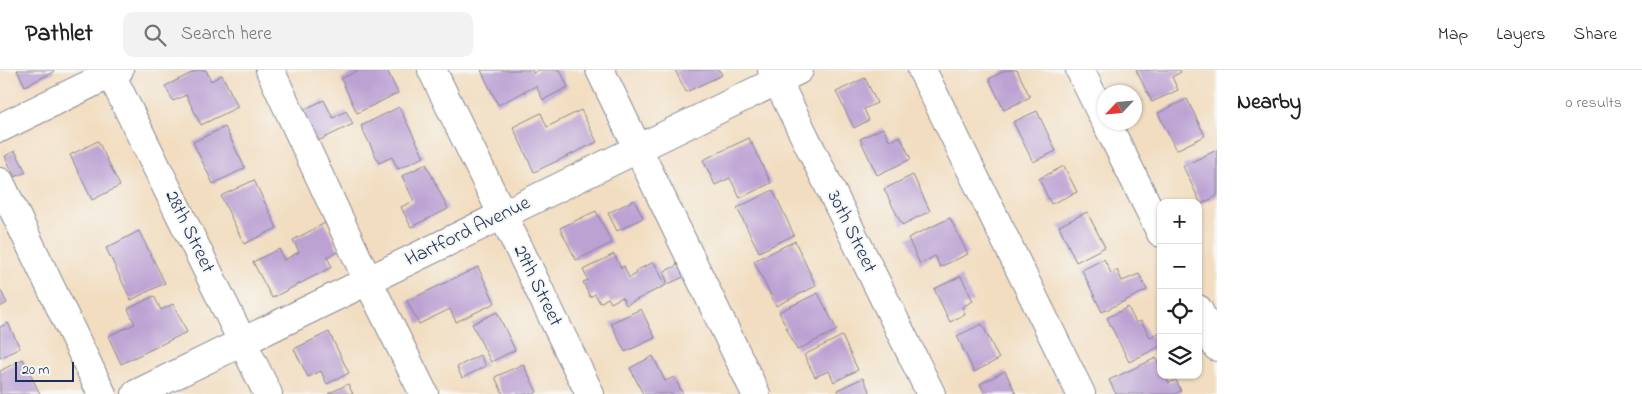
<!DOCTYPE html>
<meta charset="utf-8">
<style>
body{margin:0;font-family:"Indie Flower",sans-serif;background:#f2f2f2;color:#202124}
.controls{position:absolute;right:15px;bottom:15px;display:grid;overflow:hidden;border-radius:10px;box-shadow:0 1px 4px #0004}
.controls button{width:45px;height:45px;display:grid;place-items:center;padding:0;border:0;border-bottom:1px solid #e0e0e0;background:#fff;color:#202124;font:25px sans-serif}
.compass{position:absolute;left:1097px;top:15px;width:45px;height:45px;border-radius:50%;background:#fff;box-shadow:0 1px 4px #0004;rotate:244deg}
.scale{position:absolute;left:15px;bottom:12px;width:59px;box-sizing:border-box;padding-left:5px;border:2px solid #1b2f5e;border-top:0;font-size:14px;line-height:18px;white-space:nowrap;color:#1b2f5e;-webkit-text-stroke:4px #f6f6f2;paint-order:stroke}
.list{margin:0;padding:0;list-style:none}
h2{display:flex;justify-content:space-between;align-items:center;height:65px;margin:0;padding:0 20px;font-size:21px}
h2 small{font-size:16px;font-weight:400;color:#757577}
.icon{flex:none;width:28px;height:28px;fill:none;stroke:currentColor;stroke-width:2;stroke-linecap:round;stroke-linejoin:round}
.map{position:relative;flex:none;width:1217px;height:324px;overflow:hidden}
header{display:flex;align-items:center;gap:30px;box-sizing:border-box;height:70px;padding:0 25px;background:#fff;border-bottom:1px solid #e0e0e0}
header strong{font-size:24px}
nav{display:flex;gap:28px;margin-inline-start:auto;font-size:18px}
.search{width:350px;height:45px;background:#f2f2f2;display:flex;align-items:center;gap:12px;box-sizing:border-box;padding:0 18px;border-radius:10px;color:#757577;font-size:19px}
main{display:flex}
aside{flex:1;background:#fff}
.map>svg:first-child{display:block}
.building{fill:#bca1d3}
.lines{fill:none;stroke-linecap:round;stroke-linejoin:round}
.minor-casing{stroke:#86868f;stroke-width:30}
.minor{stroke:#fff;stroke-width:28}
.labels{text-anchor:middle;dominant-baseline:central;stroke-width:4;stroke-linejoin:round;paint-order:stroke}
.street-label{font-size:20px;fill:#1b2f5e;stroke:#f6f6f2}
</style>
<header>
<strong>Pathlet</strong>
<div class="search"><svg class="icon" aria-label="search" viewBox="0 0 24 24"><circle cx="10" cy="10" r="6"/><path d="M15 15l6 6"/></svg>Search here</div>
<nav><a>Map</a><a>Layers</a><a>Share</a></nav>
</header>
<main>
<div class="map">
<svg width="1217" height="324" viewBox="0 0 1217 324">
<rect width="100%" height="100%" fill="#f6f6f2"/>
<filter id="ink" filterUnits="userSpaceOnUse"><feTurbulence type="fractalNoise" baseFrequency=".02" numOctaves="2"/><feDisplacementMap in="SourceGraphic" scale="10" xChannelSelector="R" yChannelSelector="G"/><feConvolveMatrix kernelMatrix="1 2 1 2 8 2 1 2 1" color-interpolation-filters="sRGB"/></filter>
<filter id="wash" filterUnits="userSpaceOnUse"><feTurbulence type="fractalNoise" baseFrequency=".0096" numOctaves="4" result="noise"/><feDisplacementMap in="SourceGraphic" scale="20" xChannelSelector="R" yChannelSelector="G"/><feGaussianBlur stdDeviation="1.12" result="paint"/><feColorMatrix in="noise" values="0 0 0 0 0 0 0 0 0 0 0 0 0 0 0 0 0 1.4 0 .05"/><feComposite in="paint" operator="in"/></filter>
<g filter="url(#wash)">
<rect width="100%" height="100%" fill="#f2ddc0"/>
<g id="blocks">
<path class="building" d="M17,0h36l1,2 -29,14z
M198,0h8l5,11 11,-6 16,32 -37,18 -15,-30 -13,6 -8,-15z
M359,0h28l11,23 -41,20 -16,-34z
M481,0h51l1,3 6,-3h21l8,17 -25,13 -7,-14 -38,19z
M675,0h44l3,5 -36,17z
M1006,0h11l13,27 -26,13 -15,-31z
M1136,0h44l1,2 -9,5 6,13 -26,12z
M865,8l12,25 -13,6 5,11 -15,8 -18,-36z
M1187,29l18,37 -29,14 -18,-37z
M324,30l9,18 13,-7 7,13 -37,18 -15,-31z
M399,37l25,50 -26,12 -6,-12 -13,6 -18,-37z
M581,40l16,32 -63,30 -21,-45 28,-14 6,14z
M1037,41l19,40 -23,11 -20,-40z
M225,57l20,41 -32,16 -20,-42z
M883,58l7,13 10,-5 11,23 -34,16 -17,-36z
M749,68l22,45 -31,15 -10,-20 -15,7 -12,-25z
M98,71l22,45 -28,14 -22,-45z
M1217,80v46l-16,8 -18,-38z
M15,81l11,21 -11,5 -10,-21z
M426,94l22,45 -37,18 -10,-20 13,-6 -12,-25z
M1064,96l13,26 -26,12 -12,-25z
M913,105l17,36 -28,14 -18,-36z
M254,110l23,48 -33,16 -23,-48z
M773,120l21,45 -35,17 -22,-44z
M634,130l9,18 -26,13 -9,-18z
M596,141l16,32 -36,17 -16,-32z
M1087,142l18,35 -29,15 -17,-36z
M950,148l18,36 -28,13 -5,-11 -15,8 -12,-26z
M325,153l14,28 -12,6 5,10 -60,31 -19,-36 26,-13 5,11 15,-8 -6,-12z
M139,161l26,52 -34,17 -25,-52z
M795,171l21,45 -40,20 -22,-45z
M614,184l7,14 3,-2 5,12 7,-4 -1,-3 19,-9 12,23 -40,20 -4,-8 -11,6 -3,-5 -8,5 -5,-9 -5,3 -7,-15 5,-2 -5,-10z
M1104,189l7,14 6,-3 5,11 17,-7 8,16 -45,22 -20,-42z
M682,193l6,12 -20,9 -5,-12z
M478,197l17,36 -39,19 -6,-13 -31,15 -12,-23z
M961,206l12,25 -11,6 3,7 -15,8 -16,-33z
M0,219l7,14 -7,4z
M818,223l19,37 -40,20 -18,-38z
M154,226l7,14 12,-6 14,28 -66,32 -13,-28 27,-12 -7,-15z
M1128,237l8,16 5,-2 9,16 11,-5v14l-32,16 -22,-44z
M641,239l14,29 -30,14 -14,-29z
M497,242l18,38 -24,12 -19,-38z
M8,253l12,25 -20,10v-31z
M982,254l17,35 -25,13 -17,-36z
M329,262l20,41 -22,11 -6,-13 -13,6 -14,-28z
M842,266l16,34 -24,12 -5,-11 -14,6 -11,-22z
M480,285l6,11 -24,12 -5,-11z
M653,286l12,25 9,-4 9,17h-40l-13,-26z
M1156,288l5,10v7h4l4,8 7,-3 5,11 -6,3h-59l-7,-14z
M23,289l17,35h-40v-23z
M523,294l14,28 -3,2h-31l-8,-17z
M1005,301l11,23h-31l-5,-10z
M863,308l8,16h-32l-2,-4z
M348,314l5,10h-25z"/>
</g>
</g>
<g filter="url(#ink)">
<use href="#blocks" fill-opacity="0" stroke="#86868f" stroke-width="1"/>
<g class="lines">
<defs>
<path id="minor" d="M109,0l159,324
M270,0l98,211 56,113
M432,0l158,324
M600,0l156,324
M772,0l159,324
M922,0l159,324
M1080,0l24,49
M1106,52l55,111
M0,58l119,-58
M0,112l102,212
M1198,239l19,38
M136,324l663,-324"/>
</defs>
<use href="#minor" class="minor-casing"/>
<use href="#minor" class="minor"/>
</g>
</g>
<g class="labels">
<g class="street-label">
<text transform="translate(189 162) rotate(64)">28th Street</text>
<text transform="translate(468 162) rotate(-26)">Hartford Avenue</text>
<text transform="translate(851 162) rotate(64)">30th Street</text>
<text transform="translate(537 216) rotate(64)">29th Street</text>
</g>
</g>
</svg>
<div class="controls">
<button>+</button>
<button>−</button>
<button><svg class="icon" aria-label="locate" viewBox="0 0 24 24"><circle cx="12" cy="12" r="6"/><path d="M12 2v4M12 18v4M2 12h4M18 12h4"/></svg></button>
<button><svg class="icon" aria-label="layers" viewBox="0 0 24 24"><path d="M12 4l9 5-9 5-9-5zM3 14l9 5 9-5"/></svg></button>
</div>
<svg class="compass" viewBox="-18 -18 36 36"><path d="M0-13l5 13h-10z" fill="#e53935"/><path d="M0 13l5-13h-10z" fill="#757577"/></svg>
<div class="scale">20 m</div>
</div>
<aside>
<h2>Nearby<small>0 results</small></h2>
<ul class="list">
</ul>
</aside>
</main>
